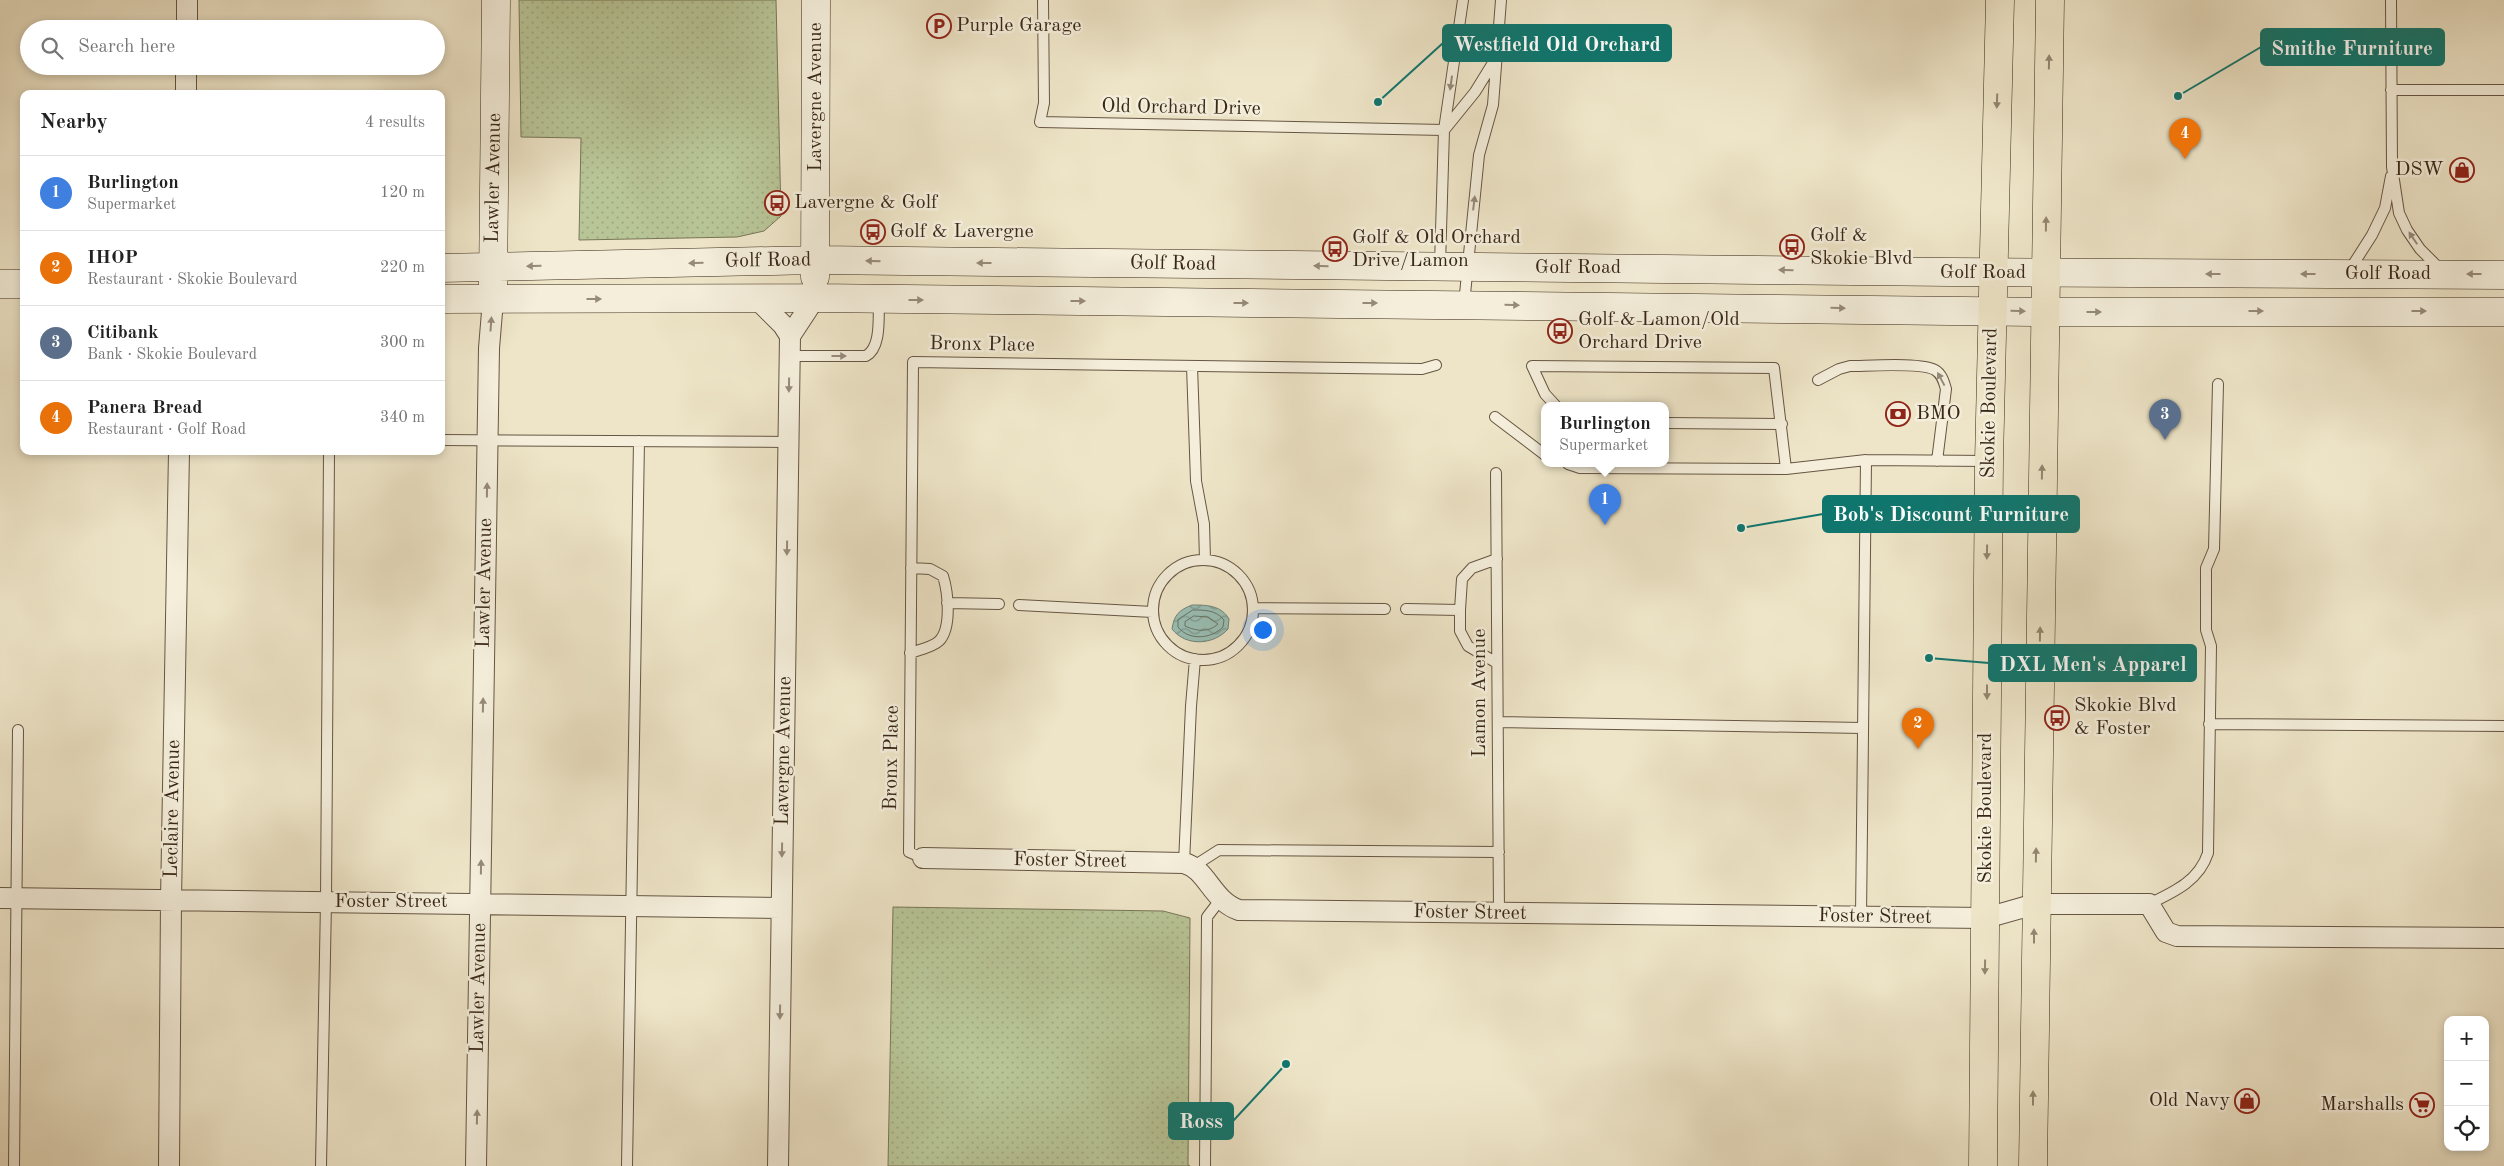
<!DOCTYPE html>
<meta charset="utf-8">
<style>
body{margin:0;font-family:"Old Standard TT",serif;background:#f6f6f6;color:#222}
.controls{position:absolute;right:15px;bottom:15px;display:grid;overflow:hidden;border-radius:10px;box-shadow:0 2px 8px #0003}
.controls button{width:45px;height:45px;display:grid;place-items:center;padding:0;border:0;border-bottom:1px solid #e0e0e0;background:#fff;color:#222;font:25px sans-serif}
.you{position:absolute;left:1262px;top:629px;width:18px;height:18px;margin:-12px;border:4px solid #fff;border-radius:50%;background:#1a73e8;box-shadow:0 0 0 8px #1a73e833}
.badge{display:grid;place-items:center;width:32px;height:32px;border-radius:50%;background:#b45309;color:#fff;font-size:16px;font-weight:700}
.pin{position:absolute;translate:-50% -41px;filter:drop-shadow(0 1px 2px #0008)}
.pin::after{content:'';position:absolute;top:26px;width:18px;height:15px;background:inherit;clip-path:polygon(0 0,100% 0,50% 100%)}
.popup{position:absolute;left:1541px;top:402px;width:128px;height:65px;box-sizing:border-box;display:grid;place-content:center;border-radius:10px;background:#fff;filter:drop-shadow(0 1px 4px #0005);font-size:16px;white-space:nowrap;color:#767676}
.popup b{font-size:19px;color:#222}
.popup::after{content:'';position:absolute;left:50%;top:100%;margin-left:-10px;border:10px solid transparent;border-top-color:#fff}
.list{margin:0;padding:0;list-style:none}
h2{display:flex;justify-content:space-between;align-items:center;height:65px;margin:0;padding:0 20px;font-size:21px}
h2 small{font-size:16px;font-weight:400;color:#767676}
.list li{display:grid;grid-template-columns:32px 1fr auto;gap:15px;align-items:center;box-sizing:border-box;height:75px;padding:0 20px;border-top:1px solid #e0e0e0}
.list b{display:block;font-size:19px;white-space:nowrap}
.list p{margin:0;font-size:16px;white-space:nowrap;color:#767676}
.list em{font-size:16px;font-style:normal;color:#767676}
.icon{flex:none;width:28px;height:28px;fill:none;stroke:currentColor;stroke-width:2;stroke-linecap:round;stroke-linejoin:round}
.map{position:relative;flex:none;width:2504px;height:1166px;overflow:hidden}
.search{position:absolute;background:#fff;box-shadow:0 2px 8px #0003;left:20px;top:20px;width:425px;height:55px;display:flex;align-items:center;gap:12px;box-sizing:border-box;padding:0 18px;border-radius:28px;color:#767676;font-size:19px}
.panel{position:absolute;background:#fff;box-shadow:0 2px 8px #0003;left:20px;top:90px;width:425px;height:365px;border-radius:10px}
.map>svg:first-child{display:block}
.grass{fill:url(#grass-dots);stroke:#787657}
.water{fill:url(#water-waves);stroke:#728276}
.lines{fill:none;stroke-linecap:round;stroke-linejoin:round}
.shore{stroke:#687366;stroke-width:1}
.lane-casing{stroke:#665643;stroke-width:12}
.street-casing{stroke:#665643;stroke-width:22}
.secondary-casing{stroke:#382717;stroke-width:29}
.primary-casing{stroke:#382717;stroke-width:29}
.lane{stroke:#f4eedb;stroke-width:10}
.street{stroke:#f4eedb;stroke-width:20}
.secondary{stroke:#f4eedb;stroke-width:28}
.primary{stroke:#eee5c8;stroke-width:28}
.oneway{fill:#938670}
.oneway2{fill:#968a79}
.labels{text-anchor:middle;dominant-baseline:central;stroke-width:5;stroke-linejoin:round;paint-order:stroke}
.poi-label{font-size:20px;fill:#382717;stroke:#f4eedb;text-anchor:start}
.street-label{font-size:20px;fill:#382717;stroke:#f4eedb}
.leader{fill:none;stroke:#0f766e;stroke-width:2}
.callout-dot{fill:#0f766e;stroke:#f4eedb;stroke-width:2}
.callout{fill:#0f766e;stroke:#0f766e;stroke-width:2}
.callout-label{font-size:21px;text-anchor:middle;font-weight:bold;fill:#fff}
</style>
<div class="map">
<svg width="2504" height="1166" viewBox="0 0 2504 1166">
<defs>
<pattern id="grass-dots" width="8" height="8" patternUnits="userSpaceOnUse" patternTransform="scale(1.25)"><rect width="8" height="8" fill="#b8c597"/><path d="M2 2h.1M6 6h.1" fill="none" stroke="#9fa981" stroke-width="1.8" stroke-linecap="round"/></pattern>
<pattern id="water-waves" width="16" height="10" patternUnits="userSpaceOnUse" patternTransform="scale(1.25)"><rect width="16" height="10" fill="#99bfb5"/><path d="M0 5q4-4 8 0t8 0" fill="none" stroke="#7e9b92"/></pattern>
</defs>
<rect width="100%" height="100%" fill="#eee5c8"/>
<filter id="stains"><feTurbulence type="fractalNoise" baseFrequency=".004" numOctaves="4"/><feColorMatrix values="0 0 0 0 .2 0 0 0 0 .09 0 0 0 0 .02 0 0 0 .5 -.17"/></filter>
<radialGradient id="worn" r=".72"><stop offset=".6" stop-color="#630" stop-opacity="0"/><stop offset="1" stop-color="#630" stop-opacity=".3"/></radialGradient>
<path class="grass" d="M519,0h257l5,216 -17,15 -27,6 -158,3 2,-102 -60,-1z
M893,907l270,4 27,7 -2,247 2,1h-302z"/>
<path class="water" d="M1192,605c14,0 29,0 37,14l-1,10c-14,16 -42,18 -56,0 2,-14 7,-19 20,-24z"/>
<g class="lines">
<path class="shore" d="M1193,610c12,0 23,0 31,10l-1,7c-12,12 -34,14 -45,0v-7z
M1194,616l14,1 10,7c-10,9 -22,7 -33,2v-4z"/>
<defs>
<path id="lane" d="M1043,0l1,103 -4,19 404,8
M2391,0l1,167 7,46 8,17 13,19 21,21
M2391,90h113
M1445,129l30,-37 21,-34
M1440,265l4,-135 19,-130
M2349,271l23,-36 13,-27 6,-32
M1464,304l15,-149 14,-50 8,-105
M790,356h76c16,-9 12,-40 13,-56
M1192,366l4,115 8,43 1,36
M1818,380l21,-11 11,-3c17,0 72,-4 85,4 7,4 9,12 11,19l-9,72
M1556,406l-11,-12 -13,-28 242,2 12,101
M1495,417l50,38
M1665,423l117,1
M441,440l348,2
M1568,464l12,4 206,1 80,-9 122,1
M1496,473l3,440
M1497,559l-25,9 -10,11 -2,31v21l8,15 29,17
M1153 610a50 50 0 1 1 100 0a50 50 0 1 1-100 0Z
M947,603l52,1
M1019,605l134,7
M1253,608l132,1
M1406,609l54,1
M910,653c9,-3 23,-6 29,-12 13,-13 9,-49 4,-65l-13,-7 -19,-1
M1498,722l365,6
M2209,724l295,2
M923,858l-14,-6 4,-490 509,7 14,-4
M1184,863l7,-157 4,-47
M1194,866l25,-16 280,2
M2149,904c25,-12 50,-23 59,-51l3,-207 -5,-16v-62l8,-19 4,-165
M1861,917l5,-457
M14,1166l4,-436
M321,1166l5,-264 3,-451
M627,1166l12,-725
M1205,1166l2,-249 13,-17"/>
<path id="street" d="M187,29v-29
M186,94v-28
M757,299l26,26 7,11
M923,858l261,5c23,6 28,38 55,47l747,8 49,-14h114l17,28 11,4 327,2
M0,898l781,10
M169,1166l2,-266 8,-449
M476,1166l13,-818 4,-48
M778,1166l12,-830 25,-38"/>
<path id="secondary" d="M441,268l374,-8 1135,12 554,3
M815,277l1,-277
M0,284h24
M493,286l3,-286
M441,299l374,-1 1230,14h459"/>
<path id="primary" d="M1983,1166l6,-705 11,-461
M2033,1166l17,-1166"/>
</defs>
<use href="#lane" class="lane-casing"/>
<use href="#street" class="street-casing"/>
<use href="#secondary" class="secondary-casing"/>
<use href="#primary" class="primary-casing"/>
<use href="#lane" class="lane"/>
<use href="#street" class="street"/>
<use href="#secondary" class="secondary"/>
<use href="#primary" class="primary"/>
</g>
<defs><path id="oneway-solid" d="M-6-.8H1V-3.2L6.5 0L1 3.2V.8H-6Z" transform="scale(1.25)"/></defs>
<g class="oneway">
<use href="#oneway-solid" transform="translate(2049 62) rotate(-89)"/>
<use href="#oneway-solid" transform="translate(1997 101) rotate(92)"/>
<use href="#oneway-solid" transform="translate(2046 224) rotate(-89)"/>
<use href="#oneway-solid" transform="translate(2042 472) rotate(-89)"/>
<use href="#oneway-solid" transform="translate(1987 552) rotate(91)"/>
<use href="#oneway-solid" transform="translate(2040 634) rotate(-89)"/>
<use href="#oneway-solid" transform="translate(1987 692) rotate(90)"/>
<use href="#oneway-solid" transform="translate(2036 855) rotate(-89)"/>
<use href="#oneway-solid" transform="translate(2034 936) rotate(-90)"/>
<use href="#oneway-solid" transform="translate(1985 967) rotate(91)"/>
<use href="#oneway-solid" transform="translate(2033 1098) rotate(-90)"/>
</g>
<g class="oneway2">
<use href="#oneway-solid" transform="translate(1451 83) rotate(98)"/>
<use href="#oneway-solid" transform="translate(1474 203) rotate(-83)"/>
<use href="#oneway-solid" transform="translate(2413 238) rotate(-124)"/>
<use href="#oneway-solid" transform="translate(873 261) rotate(-179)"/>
<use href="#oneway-solid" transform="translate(696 263) rotate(179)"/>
<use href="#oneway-solid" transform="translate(984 263) rotate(-180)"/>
<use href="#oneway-solid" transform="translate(534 266) rotate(179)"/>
<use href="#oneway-solid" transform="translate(1321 266) rotate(-179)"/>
<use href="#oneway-solid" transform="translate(1786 270) rotate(-179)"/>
<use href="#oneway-solid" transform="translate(2213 274) rotate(-180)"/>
<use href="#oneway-solid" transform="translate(2308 274) rotate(-180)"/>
<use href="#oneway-solid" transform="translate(2474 274) rotate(-180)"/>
<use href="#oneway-solid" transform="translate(594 299)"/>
<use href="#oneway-solid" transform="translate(916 300)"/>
<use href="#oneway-solid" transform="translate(1078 301)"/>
<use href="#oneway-solid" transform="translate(1241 303)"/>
<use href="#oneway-solid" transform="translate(1370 303)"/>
<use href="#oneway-solid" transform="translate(1512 305) rotate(1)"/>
<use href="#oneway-solid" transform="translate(1838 308) rotate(1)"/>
<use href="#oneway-solid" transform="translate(2018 311) rotate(1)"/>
<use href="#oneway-solid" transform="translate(2256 311)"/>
<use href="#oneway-solid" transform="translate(2419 311)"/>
<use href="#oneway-solid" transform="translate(2094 312)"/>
<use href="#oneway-solid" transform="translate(491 324) rotate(-86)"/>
<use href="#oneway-solid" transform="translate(839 356)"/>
<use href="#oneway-solid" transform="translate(1941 379) rotate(-118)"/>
<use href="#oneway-solid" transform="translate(789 385) rotate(91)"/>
<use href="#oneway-solid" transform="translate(487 490) rotate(-89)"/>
<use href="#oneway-solid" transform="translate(787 548) rotate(91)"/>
<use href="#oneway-solid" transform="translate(483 705) rotate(-89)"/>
<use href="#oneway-solid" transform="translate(782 850) rotate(91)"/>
<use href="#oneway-solid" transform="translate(481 867) rotate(-89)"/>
<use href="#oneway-solid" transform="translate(780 1012) rotate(91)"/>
<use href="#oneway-solid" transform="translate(477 1117) rotate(-89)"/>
</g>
<defs>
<symbol id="parking-ring" viewBox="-11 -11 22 22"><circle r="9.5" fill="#f4eedb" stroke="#8f2418" stroke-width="1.5"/><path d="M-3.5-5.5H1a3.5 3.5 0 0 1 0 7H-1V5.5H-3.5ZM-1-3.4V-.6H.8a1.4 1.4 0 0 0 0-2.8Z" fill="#8f2418"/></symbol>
<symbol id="shop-ring" viewBox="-11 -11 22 22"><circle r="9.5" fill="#f4eedb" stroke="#8f2418" stroke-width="1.5"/><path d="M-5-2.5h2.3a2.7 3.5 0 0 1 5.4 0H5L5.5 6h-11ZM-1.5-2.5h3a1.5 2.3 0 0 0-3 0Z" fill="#8f2418"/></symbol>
<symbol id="bus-ring" viewBox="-11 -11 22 22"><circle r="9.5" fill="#f4eedb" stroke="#8f2418" stroke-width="1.5"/><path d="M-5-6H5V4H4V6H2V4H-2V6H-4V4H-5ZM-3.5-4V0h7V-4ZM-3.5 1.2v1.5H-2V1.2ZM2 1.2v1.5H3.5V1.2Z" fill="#8f2418"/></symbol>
<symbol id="bank-ring" viewBox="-11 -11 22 22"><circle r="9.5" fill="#f4eedb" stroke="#8f2418" stroke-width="1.5"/><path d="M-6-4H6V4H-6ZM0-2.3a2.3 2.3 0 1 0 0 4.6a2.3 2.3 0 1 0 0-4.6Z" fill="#8f2418"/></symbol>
<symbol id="supermarket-ring" viewBox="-11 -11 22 22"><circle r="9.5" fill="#f4eedb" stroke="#8f2418" stroke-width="1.5"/><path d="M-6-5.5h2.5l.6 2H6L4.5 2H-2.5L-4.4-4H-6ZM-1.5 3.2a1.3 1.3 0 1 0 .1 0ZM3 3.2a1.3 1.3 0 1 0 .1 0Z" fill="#8f2418"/></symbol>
</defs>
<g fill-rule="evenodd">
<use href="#parking-ring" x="925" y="12" width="28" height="28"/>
<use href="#shop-ring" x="2448" y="156" width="28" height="28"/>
<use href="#bus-ring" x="763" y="189" width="28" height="28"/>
<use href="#bus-ring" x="859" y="218" width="28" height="28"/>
<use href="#bus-ring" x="1778" y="233" width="28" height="28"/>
<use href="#bus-ring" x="1321" y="235" width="28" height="28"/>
<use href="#bus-ring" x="1546" y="317" width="28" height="28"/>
<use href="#bank-ring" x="1884" y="400" width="28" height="28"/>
<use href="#bus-ring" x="2043" y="704" width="28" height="28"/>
<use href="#shop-ring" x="2233" y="1087" width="28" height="28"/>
<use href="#supermarket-ring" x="2408" y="1091" width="28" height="28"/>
</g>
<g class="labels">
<g class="poi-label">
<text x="956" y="26">Purple Garage</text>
<text x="2444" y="170" text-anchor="end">DSW</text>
<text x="794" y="203">Lavergne &amp; Golf</text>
<text x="890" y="232">Golf &amp; Lavergne</text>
<text x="1810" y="236">Golf &amp;<tspan x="1810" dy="23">Skokie Blvd</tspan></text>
<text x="1352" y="238">Golf &amp; Old Orchard<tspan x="1352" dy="23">Drive/Lamon</tspan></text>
<text x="1578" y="320">Golf &amp; Lamon/Old<tspan x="1578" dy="23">Orchard Drive</tspan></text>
<text x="1916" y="414">BMO</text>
<text x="2074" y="706">Skokie Blvd<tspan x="2074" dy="23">&amp; Foster</tspan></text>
<text x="2230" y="1101" text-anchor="end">Old Navy</text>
<text x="2404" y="1105" text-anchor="end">Marshalls</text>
</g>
<g class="street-label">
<text transform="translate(816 97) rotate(-90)">Lavergne Avenue</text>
<text transform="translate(1181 108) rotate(1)">Old Orchard Drive</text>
<text transform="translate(494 178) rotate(-89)">Lawler Avenue</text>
<text transform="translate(768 261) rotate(-1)">Golf Road</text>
<text transform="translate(1173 264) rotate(1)">Golf Road</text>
<text x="1578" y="268">Golf Road</text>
<text x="1983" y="273">Golf Road</text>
<text x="2388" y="274">Golf Road</text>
<text transform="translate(982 345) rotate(1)">Bronx Place</text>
<text transform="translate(1990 403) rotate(-89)">Skokie Boulevard</text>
<text transform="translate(485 583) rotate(-89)">Lawler Avenue</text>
<text transform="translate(1480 693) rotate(-90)">Lamon Avenue</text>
<text transform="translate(784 751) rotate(-89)">Lavergne Avenue</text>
<text transform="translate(892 758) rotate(-89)">Bronx Place</text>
<text transform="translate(1986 808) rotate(-90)">Skokie Boulevard</text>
<text transform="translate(173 809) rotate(-89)">Leclaire Avenue</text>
<text transform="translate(1070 861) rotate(1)">Foster Street</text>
<text x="391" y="902">Foster Street</text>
<text transform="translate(1470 913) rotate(1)">Foster Street</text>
<text transform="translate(1875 917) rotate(1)">Foster Street</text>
<text transform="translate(479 988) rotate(-89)">Lawler Avenue</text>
</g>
</g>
<path class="leader" d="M1378 102L1443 43M2178 96L2261 47M1741 528L1823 514M1929 658L1989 663M1286 1064L1233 1121"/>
<g class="callout-dot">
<circle cx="1378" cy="102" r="5"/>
<circle cx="2178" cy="96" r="5"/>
<circle cx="1741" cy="528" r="5"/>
<circle cx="1929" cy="658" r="5"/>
<circle cx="1286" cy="1064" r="5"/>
</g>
<g class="callout">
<rect x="1443" y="25" width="228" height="36" rx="5"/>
<rect x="2261" y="29" width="183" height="36" rx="5"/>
<rect x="1823" y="496" width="256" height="36" rx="5"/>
<rect x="1989" y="645" width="207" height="36" rx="5"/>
<rect x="1169" y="1103" width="64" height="36" rx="5"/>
</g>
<g class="callout-label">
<text x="1557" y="51">Westfield Old Orchard</text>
<text x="2352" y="55">Smithe Furniture</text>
<text x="1951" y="521">Bob's Discount Furniture</text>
<text x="2093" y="671">DXL Men's Apparel</text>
<text x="1201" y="1128">Ross</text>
</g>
<rect width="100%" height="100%" filter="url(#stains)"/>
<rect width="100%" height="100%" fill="url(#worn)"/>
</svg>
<div class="controls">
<button>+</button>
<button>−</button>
<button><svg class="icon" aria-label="locate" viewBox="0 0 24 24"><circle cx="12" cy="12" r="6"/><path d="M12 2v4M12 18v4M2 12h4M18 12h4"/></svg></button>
</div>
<div class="you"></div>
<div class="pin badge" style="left:1605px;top:525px;background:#3f7fe0">1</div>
<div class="popup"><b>Burlington</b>Supermarket</div>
<div class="pin badge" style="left:1918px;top:749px;background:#e8710a">2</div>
<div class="pin badge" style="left:2165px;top:440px;background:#5c6f8a">3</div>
<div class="pin badge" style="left:2185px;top:159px;background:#e8710a">4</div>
<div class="search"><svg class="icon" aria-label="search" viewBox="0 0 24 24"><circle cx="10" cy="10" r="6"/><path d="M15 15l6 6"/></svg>Search here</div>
<section class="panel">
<h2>Nearby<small>4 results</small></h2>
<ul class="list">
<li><span class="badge" style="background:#3f7fe0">1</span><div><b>Burlington</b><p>Supermarket</p></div><em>120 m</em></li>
<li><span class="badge" style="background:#e8710a">2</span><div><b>IHOP</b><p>Restaurant · Skokie Boulevard</p></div><em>220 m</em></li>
<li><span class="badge" style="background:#5c6f8a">3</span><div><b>Citibank</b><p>Bank · Skokie Boulevard</p></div><em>300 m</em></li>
<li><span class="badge" style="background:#e8710a">4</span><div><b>Panera Bread</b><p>Restaurant · Golf Road</p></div><em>340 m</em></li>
</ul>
</section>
</div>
